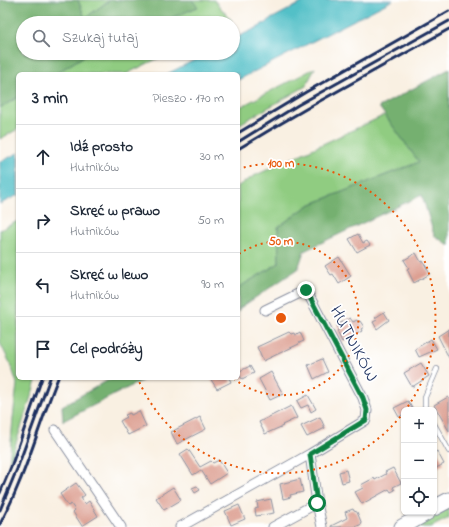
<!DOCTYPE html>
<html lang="pl">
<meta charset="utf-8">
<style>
body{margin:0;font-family:"Indie Flower",sans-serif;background:#f2f2f3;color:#1f2937}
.controls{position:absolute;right:12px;bottom:12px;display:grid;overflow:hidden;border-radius:6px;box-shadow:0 1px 3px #0004}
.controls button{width:36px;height:36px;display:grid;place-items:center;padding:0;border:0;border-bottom:1px solid #e0e1e3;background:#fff;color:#1f2937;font:20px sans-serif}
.stop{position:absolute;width:12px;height:12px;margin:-9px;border:3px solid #0b8043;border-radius:50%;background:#fff}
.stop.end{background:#0b8043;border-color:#fff;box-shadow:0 1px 4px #0008}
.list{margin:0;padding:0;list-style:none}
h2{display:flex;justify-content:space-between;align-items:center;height:52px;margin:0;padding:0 16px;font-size:17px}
h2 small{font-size:13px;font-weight:400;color:#747a83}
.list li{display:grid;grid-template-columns:26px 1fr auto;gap:12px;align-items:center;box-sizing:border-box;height:64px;padding:0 16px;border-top:1px solid #e0e1e3}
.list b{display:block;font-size:15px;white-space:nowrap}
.list p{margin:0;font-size:13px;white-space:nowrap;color:#747a83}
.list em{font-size:13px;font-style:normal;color:#747a83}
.icon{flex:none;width:22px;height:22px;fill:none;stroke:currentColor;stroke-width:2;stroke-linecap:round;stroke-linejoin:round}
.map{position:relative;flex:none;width:449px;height:527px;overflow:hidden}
.search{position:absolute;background:#fff;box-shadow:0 1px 3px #0004;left:16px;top:16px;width:224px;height:44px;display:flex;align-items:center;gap:10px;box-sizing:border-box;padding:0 14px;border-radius:22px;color:#747a83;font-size:15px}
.panel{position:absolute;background:#fff;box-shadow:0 1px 3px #0004;left:16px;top:72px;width:224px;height:308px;border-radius:6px}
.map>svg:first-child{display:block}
.green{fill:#90cc81;stroke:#567e70}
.forest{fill:#74b06f;stroke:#487066}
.water{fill:#52c0c7;stroke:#367892}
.building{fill:#dda093}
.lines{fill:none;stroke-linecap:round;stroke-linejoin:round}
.service-casing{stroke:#8a90a0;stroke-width:6}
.minor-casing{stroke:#8a90a0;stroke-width:11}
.primary-casing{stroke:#8a90a0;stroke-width:17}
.service{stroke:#fff;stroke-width:4.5}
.minor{stroke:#fff;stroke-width:9}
.primary{stroke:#fff;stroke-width:15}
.rail{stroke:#1b2f5e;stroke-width:3}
.route{stroke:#0b8043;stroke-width:5}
.ring{fill:none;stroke:#e8590c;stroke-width:2;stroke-dasharray:2 4}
.labels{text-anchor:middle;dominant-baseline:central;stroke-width:3.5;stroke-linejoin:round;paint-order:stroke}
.street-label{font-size:18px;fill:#1b2f5e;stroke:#fff}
.centre{fill:#e8590c;stroke:#fff;stroke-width:2}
.ring-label{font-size:12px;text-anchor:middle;font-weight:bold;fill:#e8590c;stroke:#fff;stroke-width:3.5;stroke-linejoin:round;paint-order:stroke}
</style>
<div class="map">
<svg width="449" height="527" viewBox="0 0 449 527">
<rect width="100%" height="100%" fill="#fff"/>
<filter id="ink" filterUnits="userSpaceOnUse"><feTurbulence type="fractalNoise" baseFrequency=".025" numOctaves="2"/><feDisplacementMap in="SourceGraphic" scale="8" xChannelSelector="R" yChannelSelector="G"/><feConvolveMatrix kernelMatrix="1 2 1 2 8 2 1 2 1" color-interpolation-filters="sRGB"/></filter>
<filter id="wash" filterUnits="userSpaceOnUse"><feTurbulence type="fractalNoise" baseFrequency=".012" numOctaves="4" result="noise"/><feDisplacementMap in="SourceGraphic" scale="16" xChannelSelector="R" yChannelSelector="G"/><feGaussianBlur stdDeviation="0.9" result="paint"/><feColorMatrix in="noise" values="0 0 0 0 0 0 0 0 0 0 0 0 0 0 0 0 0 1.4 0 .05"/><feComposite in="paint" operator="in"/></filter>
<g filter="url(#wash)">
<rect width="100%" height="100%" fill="#f9f0e2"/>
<path class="green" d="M78,0h32l-25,18z
M192,0h22l18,21 -3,2h-70l38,-16z
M89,53h80l-43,21h-71z
M315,68l-9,18 -68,39v-17z
M18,97v32l-18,10v-31z
M385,115l34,47 -110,43 -31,22 1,36 -41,25v-102l16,-10z
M18,221v157h19l-28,87 4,-47 4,-34 -6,-19 -11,-22v-46l2,-1 -2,-2v-64z
M449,507v11l-18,9h-19z"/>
<path class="forest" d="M0,0h78l7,18 25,-18h82l6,7 -39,16h-136v30h66l-34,21h-37v23l-18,11z
M449,69v177l-15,-11 -12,-40 -118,56 -6,18 -58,39 -2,4v-24l41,-25 -1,-36 31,-22 110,-43 -40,-55z
M112,378h35l-84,43 -1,-15z"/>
<path class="water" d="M307,0h86l-155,80v-6h-71l41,-21h25v-14l28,-13 1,-2 5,-1 2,-3z
M18,153v42l-18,9v-42z"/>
<g id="blocks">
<path class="building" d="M358,234l5,9 4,-2 3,4 -13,7 -8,-13z
M416,253l5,9 2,-1 7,13 -16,9 -7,-14 2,-1 -5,-8z
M339,257l12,19 -12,8 -6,-10 -2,1 -6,-9z
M384,312l5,8 -12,9 -4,-7 4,-2 -2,-2z
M350,318l3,4 4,-2 1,2 2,-1 4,6 -3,2 1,2 -20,11 -5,-11 2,-2 -2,-4z
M449,329v29l-11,-22z
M289,332l2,2 3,-1 1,2 5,-3 4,9 -5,2v1l-36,17 -6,-14z
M431,339l6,10 -18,8 -4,-8z
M322,359l6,13 -14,7 -6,-14z
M421,363l8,13 -17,11 -8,-14z
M250,366l4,7 -12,6 -4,-7z
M271,372l12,22 -13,6 -11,-21z
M210,378h19l2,4 -14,7z
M308,395l8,14 -5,3 -3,-7 -7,3 -4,-7z
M448,397l1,2v32l-15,-26z
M408,401l5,9h-9v9l-2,-4 -3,2 -5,-9z
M291,406l6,12 -15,7 1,1 -18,8 -6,-12z
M139,411l7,15 -18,9 -8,-14 7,-4 -2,-2 5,-2 1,2z
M200,417l6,12 -29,15 -6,-12z
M320,417l5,11 -18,9 -6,-11z
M188,449l12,18 11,-6 2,2 6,-3 8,13 -17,11 -9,-14 -8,5 -13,-21z
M437,451l7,13 -10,5v-16z
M393,468l8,15 -8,4 2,3 -4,2 -2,-3 -27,15 -7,-12 8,-4 -2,-3 13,-7 1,2 11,-6 -1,-2z
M346,470l3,11 -7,2 -3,-11z
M300,479l3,13 -13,3 1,2 -8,2 -3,-15z
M76,483l9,12 -4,3 4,6 4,-3 9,15 -16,10 -9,-14 2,-2 -4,-6 -3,2 -8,-12z
M197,486l3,4 -5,3 -3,-5z
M173,487l8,13 -17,10 -8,-12z
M271,499l3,14 -18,3 -1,-7 3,-1 -1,-6z
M239,505l6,14 -14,6 -6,-14z
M353,509l1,2 3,1 5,12 -7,3h-24v-1l16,-8 -2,-6z"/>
</g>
</g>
<g filter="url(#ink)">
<use href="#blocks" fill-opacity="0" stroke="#8a90a0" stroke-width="1"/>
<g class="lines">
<defs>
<path id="service" d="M425,410v-13l12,-28
M434,424l15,27"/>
<path id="minor" d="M265,310l41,-20 57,108 4,12 -1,10 -56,34 7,49 5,24
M55,430l66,97
M180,527l130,-73
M273,527l44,-24"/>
<path id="primary" d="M434,508l15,-8
M402,527l26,-15"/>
</defs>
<use href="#service" class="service-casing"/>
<use href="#minor" class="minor-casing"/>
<use href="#primary" class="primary-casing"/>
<use href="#service" class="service"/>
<use href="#minor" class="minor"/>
<use href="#primary" class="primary"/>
<path class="rail" d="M238,133l68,-41 143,-81
M238,142l60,-37 151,-84
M238,149l30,-18 43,-25 138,-77
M0,493l11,-26 31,-89
M0,510l17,-41 33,-91
M0,524c25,-46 38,-97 58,-146"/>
</g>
</g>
<g class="lines" filter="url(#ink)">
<path class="route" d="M306,290l57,108 4,12 -1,10 -56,34 7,49"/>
</g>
<g class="ring">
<path d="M239 254A77 77 0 1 1 233 378"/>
<path d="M404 412A155 155 0 0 1 138 379M238 169A155 155 0 0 1 406 409"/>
</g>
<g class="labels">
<g class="street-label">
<text transform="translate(353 344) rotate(62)">HUTNIKÓW</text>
</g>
</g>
<circle cx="281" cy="318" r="6" class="centre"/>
<g class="ring-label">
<text x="281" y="167">100 m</text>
<text x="281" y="245">50 m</text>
</g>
</svg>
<div class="controls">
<button>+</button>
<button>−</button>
<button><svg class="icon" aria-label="locate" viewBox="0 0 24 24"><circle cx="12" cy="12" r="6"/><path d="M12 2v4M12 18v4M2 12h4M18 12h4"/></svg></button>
</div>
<div class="stop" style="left:317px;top:503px"></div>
<div class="stop end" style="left:306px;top:290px"></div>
<div class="search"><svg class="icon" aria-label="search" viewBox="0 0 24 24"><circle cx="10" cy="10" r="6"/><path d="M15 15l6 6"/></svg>Szukaj tutaj</div>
<section class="panel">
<h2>3 min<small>Pieszo · 170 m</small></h2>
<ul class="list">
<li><svg class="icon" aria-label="ahead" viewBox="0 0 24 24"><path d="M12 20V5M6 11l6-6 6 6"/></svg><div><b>Idź prosto</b><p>Hutników</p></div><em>30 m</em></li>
<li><svg class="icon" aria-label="right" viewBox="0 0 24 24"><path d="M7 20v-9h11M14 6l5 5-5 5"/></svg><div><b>Skręć w prawo</b><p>Hutników</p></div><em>50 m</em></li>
<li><svg class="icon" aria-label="left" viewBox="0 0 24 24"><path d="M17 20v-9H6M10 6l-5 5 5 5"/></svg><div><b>Skręć w lewo</b><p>Hutników</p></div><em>90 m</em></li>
<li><svg class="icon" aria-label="arrive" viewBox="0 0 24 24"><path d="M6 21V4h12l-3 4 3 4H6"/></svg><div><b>Cel podróży</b></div></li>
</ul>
</section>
</div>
